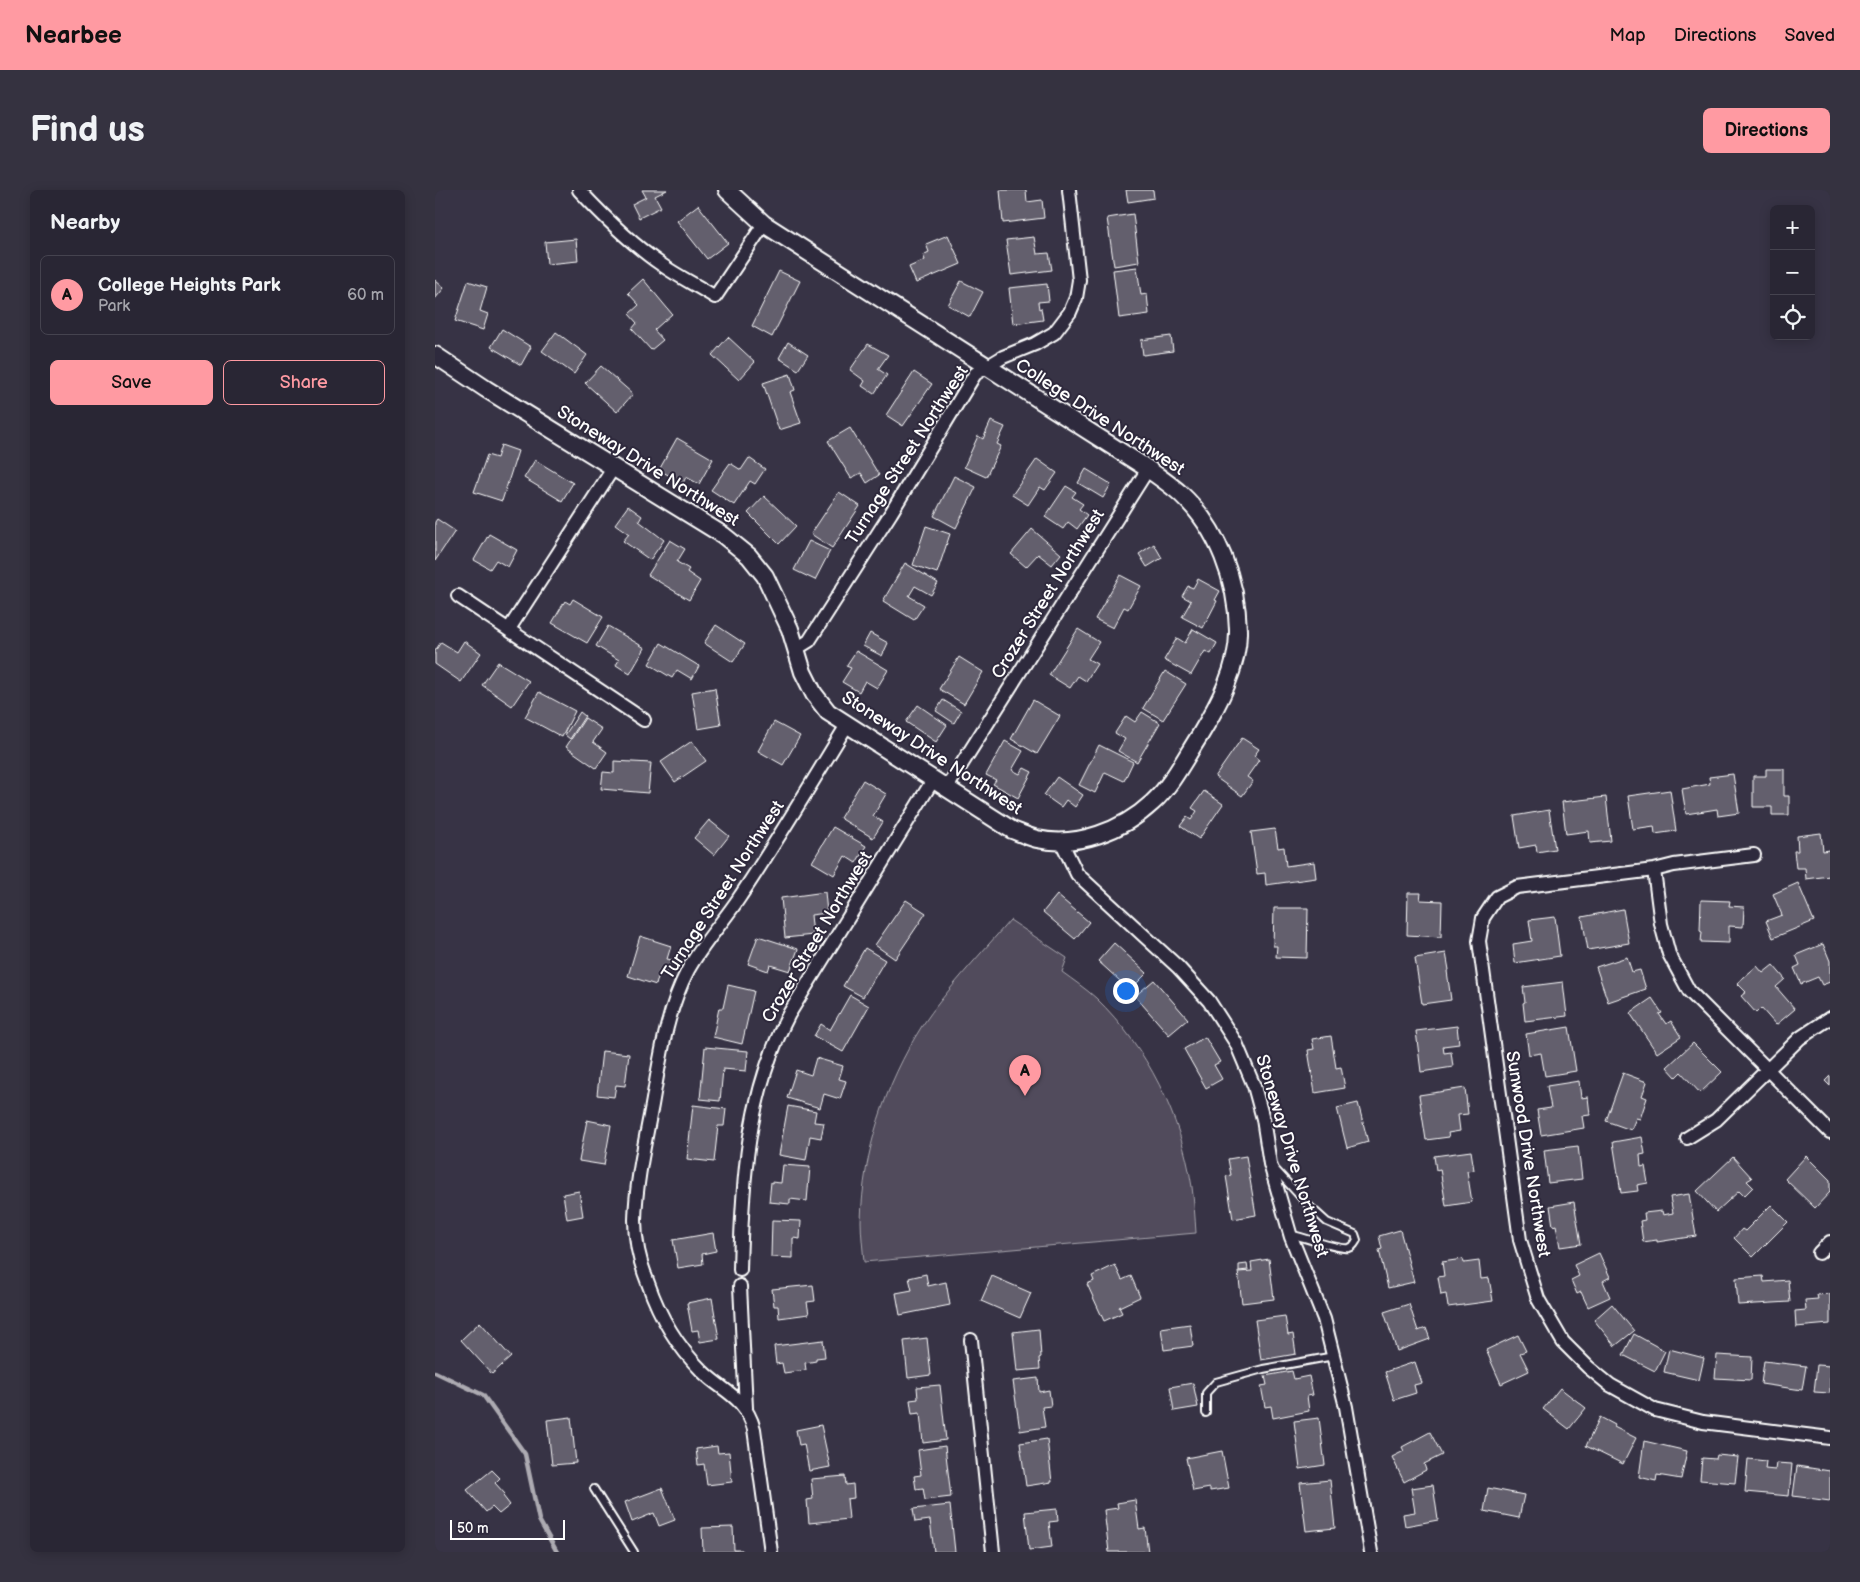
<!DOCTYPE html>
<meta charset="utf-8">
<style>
body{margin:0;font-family:"Balsamiq Sans",sans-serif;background:#353240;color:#f1f3f6}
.controls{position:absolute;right:15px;top:15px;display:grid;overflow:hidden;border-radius:8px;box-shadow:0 2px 12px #0003}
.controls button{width:45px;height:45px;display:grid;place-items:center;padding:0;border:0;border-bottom:1px solid #45434f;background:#292634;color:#f1f3f6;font:25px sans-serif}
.scale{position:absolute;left:15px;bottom:12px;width:115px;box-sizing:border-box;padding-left:5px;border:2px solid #fff;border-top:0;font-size:14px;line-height:18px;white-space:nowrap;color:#fff;-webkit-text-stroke:4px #2f2a3d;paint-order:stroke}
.you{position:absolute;left:690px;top:800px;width:18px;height:18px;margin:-12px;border:4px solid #fff;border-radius:50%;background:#1a73e8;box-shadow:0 0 0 8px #1a73e833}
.badge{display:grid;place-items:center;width:32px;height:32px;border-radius:50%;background:#ff9aa2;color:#111;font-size:16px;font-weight:700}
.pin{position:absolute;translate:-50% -41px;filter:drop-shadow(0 1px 2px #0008)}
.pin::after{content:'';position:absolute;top:26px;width:18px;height:15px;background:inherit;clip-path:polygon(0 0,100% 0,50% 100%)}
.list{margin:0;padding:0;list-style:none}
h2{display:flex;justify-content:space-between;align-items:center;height:65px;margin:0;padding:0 20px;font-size:21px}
h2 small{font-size:16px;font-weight:400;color:#a5a5ac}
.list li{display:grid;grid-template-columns:32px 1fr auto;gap:15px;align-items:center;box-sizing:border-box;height:80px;margin:0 10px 10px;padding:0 10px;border:1px solid #45434f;border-radius:8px}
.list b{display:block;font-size:19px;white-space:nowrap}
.list p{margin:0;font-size:16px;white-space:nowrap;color:#a5a5ac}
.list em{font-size:16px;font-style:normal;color:#a5a5ac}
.actions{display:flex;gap:10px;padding:15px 20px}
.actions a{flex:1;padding:11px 0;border:1px solid #ff9aa2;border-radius:8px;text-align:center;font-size:18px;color:#ff9aa2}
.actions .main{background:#ff9aa2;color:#111}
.icon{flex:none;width:28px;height:28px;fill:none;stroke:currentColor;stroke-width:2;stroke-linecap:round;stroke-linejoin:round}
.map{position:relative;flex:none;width:1395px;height:1362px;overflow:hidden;border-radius:8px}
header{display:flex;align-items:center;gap:30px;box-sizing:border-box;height:70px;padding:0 25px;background:#ff9aa2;color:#111}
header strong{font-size:24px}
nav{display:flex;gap:28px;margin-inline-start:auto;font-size:18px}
.intro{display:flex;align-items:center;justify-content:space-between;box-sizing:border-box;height:120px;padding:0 30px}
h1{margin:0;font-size:35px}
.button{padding:12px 22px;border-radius:8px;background:#ff9aa2;color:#111;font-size:18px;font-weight:700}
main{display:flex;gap:30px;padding:0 30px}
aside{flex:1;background:#292634;border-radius:8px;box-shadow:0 2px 12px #0003}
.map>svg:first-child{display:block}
.green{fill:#514c5c;stroke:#a8a6ae}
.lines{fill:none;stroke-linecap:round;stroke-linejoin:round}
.stream{stroke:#adabb2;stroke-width:4.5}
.building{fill:#635f6d;stroke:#fff}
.service-casing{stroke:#fff;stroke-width:10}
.minor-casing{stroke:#fff;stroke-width:16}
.tertiary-casing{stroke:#fff;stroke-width:20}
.service{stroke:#2f2a3d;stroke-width:6}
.minor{stroke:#2f2a3d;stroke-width:12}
.tertiary{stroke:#2f2a3d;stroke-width:16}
.labels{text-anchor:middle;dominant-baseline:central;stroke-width:4;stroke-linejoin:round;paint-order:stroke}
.street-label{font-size:18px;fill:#fff;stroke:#2f2a3d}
</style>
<header>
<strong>Nearbee</strong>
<nav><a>Map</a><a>Directions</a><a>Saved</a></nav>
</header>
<div class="intro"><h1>Find us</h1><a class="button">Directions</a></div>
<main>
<aside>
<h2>Nearby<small></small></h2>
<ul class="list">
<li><span class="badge">A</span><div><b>College Heights Park</b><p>Park</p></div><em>60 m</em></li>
</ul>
<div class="actions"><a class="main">Save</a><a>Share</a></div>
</aside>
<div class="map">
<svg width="1395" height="1362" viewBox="0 0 1395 1362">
<rect width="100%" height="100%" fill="#373345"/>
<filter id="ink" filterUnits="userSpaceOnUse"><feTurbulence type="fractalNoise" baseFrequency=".02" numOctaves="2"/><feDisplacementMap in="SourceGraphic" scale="10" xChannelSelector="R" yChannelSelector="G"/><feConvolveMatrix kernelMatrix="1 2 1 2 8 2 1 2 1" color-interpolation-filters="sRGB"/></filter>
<g filter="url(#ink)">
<path class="green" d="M575,730l57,38 -5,14c11,8 24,17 34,26 51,49 85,118 96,189 2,15 3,30 4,46l-332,29c-1,-13 -3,-28 -3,-41 2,-69 24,-137 61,-195 25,-37 58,-71 88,-106z"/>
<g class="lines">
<path class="stream" d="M0,1182l48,23 42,59 14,66 18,32"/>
</g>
<path class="building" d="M207,0h25l-12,6 6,11 -22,11 -7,-14 14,-7z
M565,0h26l1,12 15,-2 2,18 -41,5z
M691,0h27l1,8 -26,4z
M263,15l30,38 -21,16 -30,-38z
M698,24l6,48 -25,4 -7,-48z
M513,45l13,29 -45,19 -7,-16 16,-7 -2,-5 6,-3 -3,-8z
M599,47l3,17 12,-1 3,17 -41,5 -5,-35z
M141,49l2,22 -31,3 -2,-22z
M702,77l4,28 6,-1 2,20 -30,4 -6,-48z
M344,81l21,10 -28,56 -20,-11z
M208,89l29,35 -18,16 9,10 -12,10 -19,-21 5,-6 -8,-9 10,-9 -11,-12z
M0,90l9,8 -9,11z
M33,91l19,6 -7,24 8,3 -5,16 -28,-9z
M526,91l22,11 -13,25 -22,-12z
M612,94l2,17 -11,1 1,7 2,-1 2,12 -30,4 -4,-36z
M67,139l29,18 -10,18 -30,-18z
M121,142l31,23 -13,19 -32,-23z
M736,146l2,15 -30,4 -2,-15z
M293,147l27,25 -16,18 -27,-25z
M353,152l20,13 -10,15 -19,-12z
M433,154l20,11 -10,14 9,6 -13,19 -12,-8 3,-5 -15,-11z
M166,176l32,28 -16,18 -32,-29z
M479,182l18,12 -29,42 -17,-11z
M355,184l5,16 -5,2 11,31 -22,7 -16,-47z
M556,231l14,6 -8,17 4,2 -15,31 -22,-10 14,-31 5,3z
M415,238l29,47 -12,8 -6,-10 -10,5 -23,-37z
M242,248l36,21 -14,25 -13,-7 -3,6 -24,-13z
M66,255l17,6 -16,50 -28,-9 13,-37 10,3z
M314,268l16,11 -10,15 -5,-3 -16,24 -23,-15 19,-27 11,7z
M602,269l20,14 -12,17 -5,-3 -12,18 -16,-10z
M100,270l38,23 -11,18 -38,-23z
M651,279l25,15 -8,14 -25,-15z
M519,286l22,11 -20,41 -22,-12z
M631,296l10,6 -4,5 11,7 -4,5 8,6 -10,14 -9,-7 -5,7 -18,-12z
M404,302l21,14 -28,42 -21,-14z
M329,306l32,30 -17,18 -31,-31z
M193,316l14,10 -3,5 25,19 -14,20 -27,-19 6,-7 -14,-10z
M2,329l18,12 -20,30v-39z
M491,336l24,8 -13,39 -24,-8z
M597,339l29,25 -9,11 -14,-11 -12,13 -15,-13z
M54,344l28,16 -9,17 -12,-7 -6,9 -16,-9z
M235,350l15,9 -8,13 12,7 -2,3 13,9 -11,19 -41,-25z
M374,351l21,10 -15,29 -21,-10z
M719,354l8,14 -15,9 -8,-13z
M470,373l33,20 -7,12 -16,-9 -6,10 15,9 -10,15 -31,-19z
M685,385l21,11 -13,23 -4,-2 -11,21 -18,-9z
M763,389l22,12 -5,9 2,1 -14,27 -21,-11 9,-16 -9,-5 6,-10 5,2z
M138,409l30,18 -16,26 -35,-20 13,-22 5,3z
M281,435l29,19 -12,18 -29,-19z
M173,436l37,22 -15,26 -14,-9 3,-5 -23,-14z
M643,439l21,13 -11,17 9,5 -11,17 -8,-5 -8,12 -21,-13z
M758,439l24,14 -6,11 -6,-3 -14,24 -27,-15 13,-22 8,5z
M435,443l18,10 -6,13 -19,-10z
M29,451l17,12 -20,29 -26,-18v-13l6,-9 16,10z
M226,453l38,23 -7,13 -15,-9 -5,8 -23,-14z
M421,461l32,19 -11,18 -12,-7 -6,11 -17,-10 9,-14 -5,-2z
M524,467l24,15 -19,32 -25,-15z
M63,472l31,19 -17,25 -30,-21z
M730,481l21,13 -23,36 -20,-12z
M280,498l6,37 -23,4 -6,-37z
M104,502l36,19 -13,26 -37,-20z
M508,510l18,11 -7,12 -18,-12z
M598,510l27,16 -23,38 -26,-15z
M483,515l29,20 -11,17 -30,-20z
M145,522l5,4 -15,23 -5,-4z
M707,522l18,11 -23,39 -19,-11 7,-12 -10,-6 11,-17 9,6z
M150,528l17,11 -9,13 14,10 -11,16 -30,-21z
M339,532l26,14 -17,29 -25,-14z
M807,548l17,11 -5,7 5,4 -12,17 6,4 -11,15 -27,-19z
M257,551l14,20 -31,21 -14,-20z
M570,551l18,10 -11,19 8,4 4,-6 8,4 -14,26 -25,-14 3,-4 -10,-5z
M664,555l34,17 -9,19 -19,-9 -10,21 -16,-8z
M179,571l37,2 -3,30 -47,-4 2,-17 11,1z
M1331,579h18v27h5v19h-17v-8h-19v-31h13z
M1298,584l6,39 -21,3 -1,-7 -31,5 -4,-25 28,-5 -1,-7z
M622,587l26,18 -8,12 -9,-7 -5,7 -17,-12z
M428,590l23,14 -13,22 10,6 -10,16 -33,-20z
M1235,600l6,41 -21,3 -1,-8 -21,3 -5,-33z
M769,601l19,13 -24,35 -19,-13 7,-9 4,3 6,-9 -5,-3z
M1171,607l5,44 -21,2 -1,-12 -23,3 -4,-32z
M1114,620l6,39 -18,3 -1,-7 -17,3 -5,-32z
M274,630l20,16 -15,19 -20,-17z
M398,637l33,19 -10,17 -11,-7 -11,19 -22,-13z
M840,639l3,19 6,-1 2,19 28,-4 2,16 -50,7 -1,-12 -8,1 -6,-42z
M1386,643l2,18 7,-1v26l-24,3 -1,-11h-9l-2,-17h4l-1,-15z
M1363,693l16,38 -41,17 -7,-17 16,-6 -9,-21z
M390,702l2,21 -16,2 2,20 -28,3 -4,-40z
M973,703h13l-1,7 22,1 -1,36 -34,-2z
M622,705l32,27 -14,17 -32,-27z
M471,710l20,13 -31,46 -20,-14z
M1266,710l29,1 -1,5 15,1 -1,20 -14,-1v17l-28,-1 1,-10 -2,-1z
M839,718h34l-1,50 -31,-1 1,-11h-4z
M1188,719l6,34 -41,7 -6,-33z
M1120,727l5,39 -45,7 -2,-19 19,-3 -3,-21z
M205,746l31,10 -4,13 5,1 -4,13 -8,-3 -4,15 -28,-9z
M323,746l40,13 -8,22 -20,-6 -2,6 -20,-7z
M679,753l33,30 -17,17 -32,-29z
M1388,754l7,17v21l-8,3 -4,-8 -17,7 -7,-16 6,-3 -4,-10z
M430,758l20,12 -22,37 -20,-11z
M1011,763l3,17 -2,1 4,29 -29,4 -7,-46z
M1192,767l5,15 8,-2 6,19 -38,13 -12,-35z
M1338,775l12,14 -9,8 19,22 -19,16 -15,-17 -5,5 -15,-17 5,-4 -9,-9 20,-17 6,7z
M719,790l34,39 -19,16 -34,-39z
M1128,792l4,34 -42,5 -2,-18 2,-1 -2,-15z
M293,795l26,6 -12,53 -29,-7 6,-29h4z
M415,805l19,11 -26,46 -29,-16 7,-12 9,6z
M1217,808l10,15 -3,1 7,10 5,-3 10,16 -24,16 -27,-40z
M1022,836l2,18 -16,2 1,7 7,-1 2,15 -32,5 -5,-41z
M1134,837l7,44 -31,5 -4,-23 -12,2 -3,-21z
M896,846l5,32 5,-1 4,21 -30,5 -7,-43 6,-1 -2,-10z
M770,847l15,25 -6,3 8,14 -16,9 -22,-39z
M1258,853l29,29 -22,21 -19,-21 -5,5 -9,-10z
M270,857l43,4 -2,20 -23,-2 -3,32 -20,-2z
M167,861l27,3 -4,32 -9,-1 -2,12 -17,-2z
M381,868l27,8 -4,13 7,2 -6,18 -16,-5 -4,14 -33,-10 9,-28 15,5z
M1188,883l24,9 -5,14 5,2 -7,21 -4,-1 -5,12 -25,-9z
M1395,886v10l-5,-5z
M1144,891l2,17 7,-1 2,18 -8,1 2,12 -43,7 -4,-25 14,-2 -4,-22z
M1030,898l3,26 -10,1 2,16 -12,2 1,4 -23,3 -7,-45z
M923,913l10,39 -21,6 -10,-40z
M258,915l33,4 -2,17h-6l-4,36 -27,-3z
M353,916l28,5 -2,11 10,1 -3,15 -11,-2 -4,24 -27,-5z
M152,930l24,5 -7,40 -25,-4z
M1207,947l3,17 -5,1 1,12 4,-1 3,17 -11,2 1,6 -17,2 -8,-51z
M1143,956l4,33 -34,4 -4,-33z
M1036,961l3,19 -7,1 5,31 -26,4 -6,-37 -4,1 -2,-14z
M811,966l10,59 -23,4 -7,-43 5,-1 -3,-16z
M1371,966l24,24v12l-15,16 -30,-29z
M1298,967l19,21 -5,3 6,6 -9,9 -5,-5 -23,21 -19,-21z
M348,975l27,2 -3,34 -17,-2v5l-21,-2 2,-20 10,1z
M144,1001l4,25 -16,3 -4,-25z
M1254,1004l7,42 -39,6v-2l-14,2 -3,-21 5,-1 -1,-7 18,-2 1,4 10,-2 -3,-16z
M1139,1012l7,42 -21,3 -4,-22 -3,1 -3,-20z
M1336,1015l17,17 -35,35 -19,-19 8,-9 3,2z
M337,1030l29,1 -1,18 -7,-1v20l-22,-1z
M965,1040l14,52 -26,6 -9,-38 3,-1 -3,-13z
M278,1043l3,18 -14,3 1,10 -25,4 -5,-28z
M1164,1063l11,24 -7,4 7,16 -22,10 -7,-15 -4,2 -6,-14 8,-4 -5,-11z
M834,1069l5,40 -32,4 -4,-31 14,-1 -1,-9z
M1028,1069l1,4 15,-2 2,18 8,-1 4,23 -45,6 -2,-13 -5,1 -3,-18 6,-1 -2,-14z
M812,1074l1,6 -9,1v-6z
M680,1075l7,15 9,-4 9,21 -21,10 3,6 -18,8 -17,-37 7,-3 -2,-5z
M491,1084l2,12 18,-4 4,23 -50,10 -4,-22 16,-3 -3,-12z
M557,1086l39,17 -11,25 -39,-17z
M1328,1086l1,6 24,-2 2,22 -52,3 -2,-27z
M378,1095l2,16 -8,1 2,12 -30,4 -1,-12h-4l-2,-17z
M1395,1104v30l-34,3 -1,-16 11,-1 -1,-10 13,-1 -1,-4z
M277,1108l7,41 -19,3 -2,-12 -6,1 -5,-28z
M974,1114l9,27 8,-3 4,11 -33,12 -13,-39z
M1177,1114l22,27 -19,15 -21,-26z
M850,1126l3,19 5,-1 3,20 -35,6 -6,-40z
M45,1132l31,35 -19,17 -31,-34z
M755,1134l3,22 -29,4 -3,-22z
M604,1139l2,28 -2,1 1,11 -23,2 -4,-39z
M1199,1144l31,17 -10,20 -32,-16z
M1083,1145l8,16 -6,2 9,18 -28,13 -15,-34z
M492,1148l4,37 -23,3 -4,-37z
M388,1150l2,17 -9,1v3l-11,2 1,7 -22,3 -2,-10 -6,1 -2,-18z
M1234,1159l35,9 -5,22 -35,-8z
M1282,1165l35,2 -1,23 -36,-2z
M1329,1171l42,5 -4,24 -41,-6z
M980,1172l7,21 -8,2 2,8 -22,7 -9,-28z
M1382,1175l13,1v27l-16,-1z
M857,1181l2,8 15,-3 4,19 -6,1 2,15 -36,7 -2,-12 -6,1 -4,-21 6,-1 -2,-9z
M603,1188l1,14 10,-2 2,16 -9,1 3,20 -25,4 -7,-50z
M758,1193l5,24 -24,4 -4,-24z
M505,1195l6,55 -23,3 -3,-30 -8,1 -2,-14 8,-1 -1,-12z
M1125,1198l26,20 -17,21 -26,-20z
M136,1227l5,46 -24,2 -5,-45z
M1165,1227l15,8 -1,2 22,11 -13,26 -37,-18z
M884,1228l6,47 -25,4 -6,-48z
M386,1235l9,42 -21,4 -5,-27 -5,1 -3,-15z
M995,1242l12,23 -18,9 2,6 -22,12 -12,-25 12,-6 -2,-4z
M612,1249l5,43 -26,4 -6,-43z
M1209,1251l43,10 -6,28 -24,-4 -1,6 -17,-4z
M282,1256l1,7 11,-1 3,30 -25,3 -3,-21 -6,1 -2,-16z
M510,1256l6,51 -26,3 -2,-12 -7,1 -2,-13 7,-1 -3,-25z
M787,1261l7,37 -19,3v-3l-17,3 -7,-33z
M1282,1265l21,2 -3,26 -35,-3 2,-22 14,1z
M1313,1269l18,2 -1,8 10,1 1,-7 16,1 -3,32 -44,-4z
M1362,1276l33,5v30l-37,-5z
M57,1280l8,8 -5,5 10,11 -2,2 7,9 -11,9 -7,-7 -6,5 -19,-22z
M410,1286l1,9 7,-1 1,14 -7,1 2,20 -40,4 -2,-23 6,-1 -2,-20z
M895,1290l5,48 -29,3 -6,-48z
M998,1295l5,35 -33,6 -2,-12 12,-2 -4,-24z
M227,1298l13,32 -16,6 -5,-13 -22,9 -7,-20z
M1053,1298l36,7 -5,23 -35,-7z
M700,1310l4,29 6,-1 3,24h-39l-5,-42 14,-2 -1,-5z
M515,1315l5,47h-21l-4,-32 -15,2 -2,-13z
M622,1319l1,12 -9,1 3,25 -23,3 -4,-38z
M298,1337l1,23h8l1,2h-40l-1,-24z"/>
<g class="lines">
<defs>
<path id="service" d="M840,979l32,35 20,18 28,12 2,6c-2,3 -3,7 -8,8 -11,2 -46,-11 -59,-14
M771,1223v-20l10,-11 47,-13 71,-13
M159,1299l40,63"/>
<path id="minor" d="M144,0c26,28 52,54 83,75 17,12 36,21 53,32l49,-73
M23,406l186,124
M74,439l105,-162
M361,459l13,-8 82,-128 84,-139 28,-17 32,-13 19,-11 16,-21 6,-14 3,-18 -10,-90
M511,599l202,-320
M626,651l16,33 101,93 31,34 27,42 18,43 9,33 7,45 21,73 33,82 22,88 25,145
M1319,665l-80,10 -20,5 -137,17 -20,10 -14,21 -4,23 41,299 18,59 25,43 25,25 22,18 45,25 48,12 127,16
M1219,680l7,54 8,30 20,37 141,141
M1252,948l29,-18 84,-82 30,-20
M1384,1063l11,-11
M305,1080c2,-88 7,-176 49,-256l144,-234
M305,1096l6,122
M536,1150l22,212
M336,1362l-17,-123c-9,-33 -31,-37 -52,-58 -24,-24 -43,-56 -54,-88 -8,-20 -13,-41 -13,-63 1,-39 10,-77 17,-115 8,-45 14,-93 36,-135 14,-26 37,-50 53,-75 37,-55 71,-113 106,-170"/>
<path id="tertiary" d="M0,165l51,34 237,146 26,21 16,20 25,53 13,43 11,22 14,18 184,118c8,3 17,7 25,9 40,9 86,-9 115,-36 20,-18 33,-45 48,-68 18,-30 39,-68 38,-105 -1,-49 -20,-102 -57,-136 -10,-9 -22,-17 -33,-25l-384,-245 -37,-34"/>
</defs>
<use href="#service" class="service-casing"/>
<use href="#minor" class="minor-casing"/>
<use href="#tertiary" class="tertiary-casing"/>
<use href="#service" class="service"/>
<use href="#minor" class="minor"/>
<use href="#tertiary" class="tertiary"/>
</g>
</g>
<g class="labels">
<g class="street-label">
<text transform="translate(665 227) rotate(33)">College Drive Northwest</text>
<text transform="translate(472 265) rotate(-57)">Turnage Street Northwest</text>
<text transform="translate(213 276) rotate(32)">Stoneway Drive Northwest</text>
<text transform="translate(613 404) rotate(-58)">Crozer Street Northwest</text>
<text transform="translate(497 563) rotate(33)">Stoneway Drive Northwest</text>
<text transform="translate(288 700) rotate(-57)">Turnage Street Northwest</text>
<text transform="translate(382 747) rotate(-59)">Crozer Street Northwest</text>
<text transform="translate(1093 964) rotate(81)">Sunwood Drive Northwest</text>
<text transform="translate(857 966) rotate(73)">Stoneway Drive Northwest</text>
</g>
</g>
</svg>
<div class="controls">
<button>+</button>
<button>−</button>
<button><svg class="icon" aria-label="locate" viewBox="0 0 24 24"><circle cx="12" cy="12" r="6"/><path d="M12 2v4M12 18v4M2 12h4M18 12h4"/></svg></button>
</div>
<div class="scale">50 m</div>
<div class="you"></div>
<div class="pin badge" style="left:590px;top:906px">A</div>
</div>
</main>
